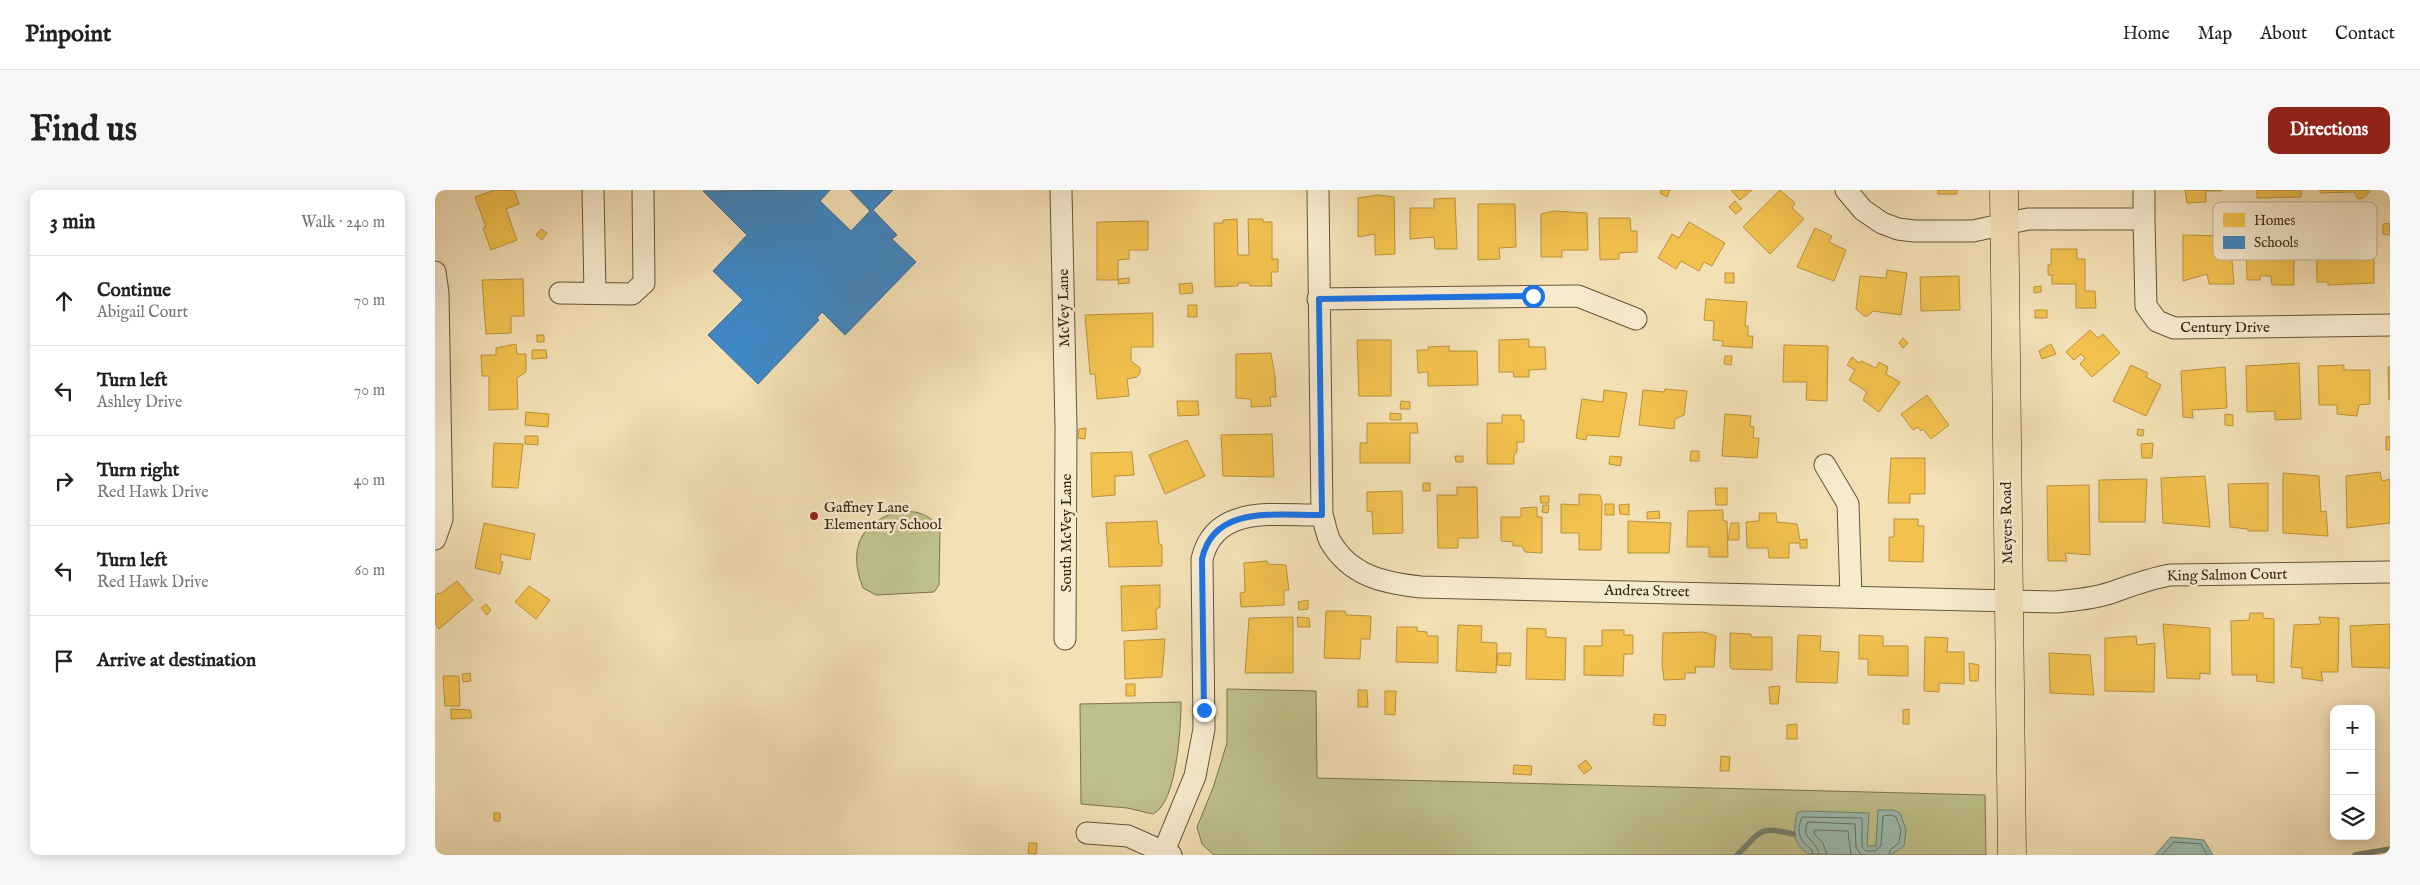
<!DOCTYPE html>
<meta charset="utf-8">
<style>
body{margin:0;font-family:"IM FELL English",serif;background:#f6f6f6;color:#202124}
.controls{position:absolute;right:15px;bottom:15px;display:grid;overflow:hidden;border-radius:10px;box-shadow:0 2px 12px #0003}
.controls button{width:45px;height:45px;display:grid;place-items:center;padding:0;border:0;border-bottom:1px solid #e0e0e0;background:#fff;color:#202124;font:25px sans-serif}
.stop{position:absolute;width:15px;height:15px;margin:-11px;border:4px solid #1a73e8;border-radius:50%;background:#fff}
.stop.end{background:#1a73e8;border-color:#fff;box-shadow:0 1px 5px #0008}
.list{margin:0;padding:0;list-style:none}
h2{display:flex;justify-content:space-between;align-items:center;height:65px;margin:0;padding:0 20px;font-size:21px}
h2 small{font-size:16px;font-weight:400;color:#757577}
.list li{display:grid;grid-template-columns:32px 1fr auto;gap:15px;align-items:center;box-sizing:border-box;height:90px;padding:0 20px;border-top:1px solid #e0e0e0}
.list b{display:block;font-size:19px;white-space:nowrap}
.list p{margin:0;font-size:16px;white-space:nowrap;color:#757577}
.list em{font-size:16px;font-style:normal;color:#757577}
.icon{flex:none;width:28px;height:28px;fill:none;stroke:currentColor;stroke-width:2;stroke-linecap:round;stroke-linejoin:round}
.map{position:relative;flex:none;width:1955px;height:665px;overflow:hidden;border-radius:10px}
header{display:flex;align-items:center;gap:30px;box-sizing:border-box;height:70px;padding:0 25px;background:#fff;border-bottom:1px solid #e0e0e0}
header strong{font-size:24px}
nav{display:flex;gap:28px;margin-inline-start:auto;font-size:18px}
.intro{display:flex;align-items:center;justify-content:space-between;box-sizing:border-box;height:120px;padding:0 30px}
h1{margin:0;font-size:35px}
.button{padding:12px 22px;border-radius:10px;background:#8f2418;color:#fff;font-size:18px;font-weight:700}
main{display:flex;gap:30px;padding:0 30px}
aside{flex:1;background:#fff;border-radius:10px;box-shadow:0 2px 12px #0003}
.map>svg:first-child{display:block}
.green{fill:#bfc18b;stroke:#7a734e}
.water{fill:#9bbdb1;stroke:#728071}
.homes{fill:#f2c14e;stroke:#b9923c}
.schools{fill:#3f88c5;stroke:#3c6a8f}
.lines{fill:none;stroke-linecap:round;stroke-linejoin:round}
.shore{stroke:#687161;stroke-width:1}
.stream{stroke:#728071;stroke-width:5.5}
.minor-casing{stroke:#64543a;stroke-width:23}
.major-casing{stroke:#342511;stroke-width:29}
.minor{stroke:#f7ebcf;stroke-width:21}
.major{stroke:#f3e0b5;stroke-width:28}
.route{stroke:#1a73e8;stroke-width:6}
.poi-dot{fill:#8f2418;stroke:#f7ebcf;stroke-width:2}
.labels{text-anchor:middle;dominant-baseline:central;stroke-width:5;stroke-linejoin:round;paint-order:stroke}
.street-label{font-size:15px;fill:#342511;stroke:#f7ebcf}
.poi-label{font-size:15px;fill:#342511;stroke:#f7ebcf;text-anchor:start}
.key{fill:#f7ebcf;stroke:#bcb096;stroke-width:1}
.key-label{font-size:14px;fill:#342511}
</style>
<header>
<strong>Pinpoint</strong>
<nav><a>Home</a><a>Map</a><a>About</a><a>Contact</a></nav>
</header>
<div class="intro"><h1>Find us</h1><a class="button">Directions</a></div>
<main>
<aside>
<h2>3 min<small>Walk · 240 m</small></h2>
<ul class="list">
<li><svg class="icon" aria-label="ahead" viewBox="0 0 24 24"><path d="M12 20V5M6 11l6-6 6 6"/></svg><div><b>Continue</b><p>Abigail Court</p></div><em>70 m</em></li>
<li><svg class="icon" aria-label="left" viewBox="0 0 24 24"><path d="M17 20v-9H6M10 6l-5 5 5 5"/></svg><div><b>Turn left</b><p>Ashley Drive</p></div><em>70 m</em></li>
<li><svg class="icon" aria-label="right" viewBox="0 0 24 24"><path d="M7 20v-9h11M14 6l5 5-5 5"/></svg><div><b>Turn right</b><p>Red Hawk Drive</p></div><em>40 m</em></li>
<li><svg class="icon" aria-label="left" viewBox="0 0 24 24"><path d="M17 20v-9H6M10 6l-5 5 5 5"/></svg><div><b>Turn left</b><p>Red Hawk Drive</p></div><em>60 m</em></li>
<li><svg class="icon" aria-label="arrive" viewBox="0 0 24 24"><path d="M6 21V4h12l-3 4 3 4H6"/></svg><div><b>Arrive at destination</b></div></li>
</ul>
</aside>
<div class="map">
<svg width="1955" height="665" viewBox="0 0 1955 665">
<rect width="100%" height="100%" fill="#f3e0b5"/>
<filter id="stains"><feTurbulence type="fractalNoise" baseFrequency=".004" numOctaves="4"/><feColorMatrix values="0 0 0 0 .2 0 0 0 0 .09 0 0 0 0 .02 0 0 0 .5 -.17"/></filter>
<radialGradient id="worn" r=".72"><stop offset=".6" stop-color="#630" stop-opacity="0"/><stop offset="1" stop-color="#630" stop-opacity=".3"/></radialGradient>
<path class="green" d="M465,321c18,0 31,3 40,19l-1,55 -5,7 -58,3 -13,-7c-15,-39 -4,-65 37,-77z
M792,499l89,2 1,87 668,17 1,60h-772l-12,-11 -5,-17 16,-39 14,-45z
M746,512c0,25 -4,101 -28,112l-26,-6 -46,-4 -1,-100z"/>
<path class="water" d="M1443,620h15l7,3 6,17 -2,16 -13,9 -82,-1c-18,-11 -15,-23 -12,-41l6,-2 66,2 -2,33h9z
M1736,647l33,3 9,15h-58z"/>
<path class="homes" d="M60,0h19l5,14 -13,5 11,31 -26,10 -8,-22 3,-1 -11,-30z
M1226,0h9l-3,7 -7,-4z
M1296,0h21l-12,10z
M1345,0l15,13 -3,5 12,11 -34,35 -27,-27z
M1503,0h19v4h-19z
M1750,0h36v1h-15v11l-19,1z
M1822,0h44v7l-44,1z
M1885,0h50v2l-7,6 -5,1 -4,-7 -34,1z
M943,5l16,2 1,57 -20,1v-21l-17,3v-39z
M1020,8l2,51h-22l-1,-12 -24,2v-31h24v-9z
M1300,11l7,8 -6,5 -7,-7z
M1043,14h37l1,43 -17,1 1,11 -22,1z
M1119,21l33,2 1,37h-26v7h-21v-43z
M1164,28h31l1,13h6v21l-18,1v6l-19,1z
M802,29l1,36h11l-1,-36h15v3h9v37h6v13h-7l1,14h-22l-1,-3h-11v3l-23,1 -1,-64h9v-3z
M713,31v29h-19v9l-11,1v20h-21v-58z
M1254,32l36,21 -13,23 -8,-4 -5,9 -18,-10 -5,8 -18,-11 14,-24 7,4z
M1954,33l1,12 -7,-1v-10z
M1881,35h14v8h31v24h13v26l-46,2v-3h-11z
M1380,38l17,8 -3,6 17,8 -12,31 -37,-14z
M106,39l6,4 -5,7 -6,-5z
M1748,45l47,1 4,48h-25l-2,-10 -24,7z
M1859,46v49h-22l-1,-9h-11v4h-13l-1,-43z
M1616,59h26v10h8v32h10l1,17h-20v-24h-24v-9h-4v-10h3z
M1452,80l20,3 -6,42 -28,-4 -5,5h-4l-8,-7 4,-33 26,2z
M1290,83h9v10h-9z
M1524,86l1,34 -39,1 -1,-34z
M694,88v5l-11,1 1,-5z
M88,89l1,37h-13v17l-25,1 -4,-54z
M757,93l1,10 -13,1 -1,-10z
M1606,96v6l-7,1v-6z
M1271,109l41,3 -2,24h3v10h5l-1,12 -30,-2 1,-5 -10,-1 1,-19 -10,-1z
M753,115h9v12h-9z
M1600,120h12v8h-12z
M718,123v34h-22v14l9,7v5l-3,4 -10,2 2,17 -32,3 -2,-25h-5l-5,-59z
M1655,140l8,8 5,-4 17,19 -28,24 -12,-13 5,-6 -4,-4 -7,6 -8,-8z
M102,145h7v7h-7z
M1468,148l5,5 -5,5 -4,-5z
M1094,149v8h16l1,22 -17,1v7h-15l-1,-5h-14v-32z
M922,150h34v56h-32z
M81,154l1,10h9v18l-9,6 1,31 -29,1v-34h-7l-1,-21h15v-7z
M1616,154l5,10 -14,5 -3,-8z
M1349,155l44,1 -1,55 -21,-1 1,-18h-24z
M1014,156v5h28l1,34 -50,1v-14l-10,1 -1,-23h11v-3z
M97,160h14l1,8 -15,1z
M836,163l4,23 1,21h-6l1,9 -20,1v-8l-15,-1v-44z
M1290,166h7l-1,9 -7,-1z
M1417,167l7,6 2,-2 15,7 3,-6 9,5 -2,7 14,8 -21,30 -16,-12 4,-8 -18,-12 6,-10 -8,-5z
M1864,173l2,56 -26,1v-9l-28,1 -1,-46z
M1696,175l17,8 -2,4 15,8 -15,31 -33,-15z
M1909,175v5h26v34l-11,1 -2,11 -20,-2v-9h-18l-1,-39z
M1790,177l2,41 -35,2 1,8 -10,-1 -2,-46z
M1953,177h2v33h-1z
M1230,199l22,2 -3,24 -9,4 -1,10 -35,-4 4,-35 21,2z
M1169,200l23,3 -8,44 -32,-2 -1,5 -10,-2 6,-39 21,3z
M1492,205l22,30 -18,14 -8,-10 -2,2 -3,-4 -5,3 -12,-16z
M742,211h21l1,14 -21,1z
M966,211l9,1v7h-10z
M91,222l23,2 -1,13 -23,-2z
M955,223l11,1v6h-11z
M1290,224l26,2 -1,10 4,1 -1,11h6l-2,20 -35,-2z
M1790,224l8,1v11l-8,-1z
M1067,225h19v5h3v22h-7v10l-3,3v9h-27v-41h15z
M932,233h50l1,10h-8v30h-50v-20h7z
M651,238l-1,11 -7,-1 1,-9z
M1703,239l6,1 -1,6 -6,-1z
M837,244l2,43 -51,-1 -2,-41z
M90,246h13v9l-13,-1z
M1955,246v14h-4v-13z
M752,250l18,36 -40,18 -16,-39z
M59,253l29,1 -5,44 -26,-1z
M1718,253l-1,15h-10l-1,-14z
M1256,261h8v10h-9z
M697,262l2,23 -19,1v19l-23,2 -1,-44z
M1020,266h8v6h-7z
M1175,266l12,1 -2,9 -11,-2z
M1456,268h34v36h-15v9h-22z
M1945,282l2,9 8,-2v44l-43,5 -1,-52z
M1848,283l36,3 2,36 5,-1 2,25 -45,-3z
M1770,286l5,51 -47,-4 -2,-45z
M1712,289l-2,43h-46v-42z
M988,293h7v8h-7z
M1833,293v48h-20v-2l-18,-2 -2,-43z
M1654,295l1,70 -25,-2 2,8h-19l-1,-75z
M1022,297h20l1,51h-20v10h-20l-1,-53h20z
M1280,298h12v17h-11z
M967,301l1,42 -30,1 -1,-22 -5,-1v-19z
M1144,304l21,1 2,7 -1,48h-22v-17h-18v-29l18,1z
M1105,306h9v7h-8z
M1170,314h9v11h-9z
M1194,314v11l-9,-1 -1,-9z
M1108,315h6l-1,8 -6,-1z
M1102,317v10h5v36l-17,-1 -3,-6h-9v-4l-12,-1v-24h20v-9z
M1288,320v11h4l1,36h-19v-10h-22l1,-36z
M1224,321l1,7 -13,1v-7z
M1324,323h17l1,9 20,2 3,16 7,-1v9h-7v-5h-11v15h-20l-1,-10h-21l-1,-26 13,-1z
M1459,329h24v7h6l-1,36 -34,-1v-24h5z
M722,331l2,23 3,1v21l-53,1 -3,-44z
M1193,331l43,2 -2,30h-41z
M49,333l51,11 -5,26 -29,-6 -1,7 3,1 -3,12 -25,-6z
M1296,333h8v17h-11z
M832,371l1,3 18,1 3,25h-5v15l-43,2 -1,-14 5,-1 -1,-29z
M22,391l16,19 -34,29 -4,-6v-28l3,-2 2,1z
M725,395v22l-4,2 1,20 -35,2 -1,-45z
M94,396l21,14 -14,19 -21,-17z
M873,410v9l-9,1 -1,-8z
M51,414l5,6 -4,5 -6,-7z
M891,421h19l1,4 25,1 -1,23h-9l-1,20 -36,-1z
M1815,423h13v5l11,1v64l-18,-2 1,-6h-25l-1,-54 18,-1z
M858,427v56h-48l4,-55z
M862,427l12,1 1,9h-12z
M1884,427l20,1 -1,54h-17l2,9 -21,-3v-10l-11,-1 3,-42 27,-1z
M1728,434l47,4v46l-10,-1v6l-33,-1z
M1955,434v44l-38,-1 -2,-41z
M1023,435l24,1 -1,16 16,1 -1,30 -40,-2z
M962,437h20v4l10,1v4h11v27l-42,-1z
M1092,438l19,1v8l20,1 -1,42 -39,-1z
M1167,440h22v5h9v19h-9l-1,22 -39,-1v-29h18z
M1269,442l12,4 -2,31h-19l1,6h-11v6l-21,1 -2,-15 1,-32z
M1295,443l21,1v3h21v33l-40,-1 -2,-2z
M1363,445l23,1 -1,15 19,1 -2,31 -41,-1z
M1424,445l24,1v10h25v30l-40,-1v-16h-9z
M1701,446l1,9 18,-2 -1,49 -49,-1v-53z
M1490,447l23,1 -1,14h17v32l-25,-1v9l-15,-1z
M730,449l-3,38 -37,2 -1,-38z
M1063,463h13l-1,13 -13,-1z
M1614,463l41,2 4,40 -44,-2z
M1534,473l10,2 -1,16h-8z
M35,483l1,8 -8,1 -1,-8z
M8,486h16l1,30h-15z
M691,494h9v12h-9z
M1345,496l-2,18h-8l-1,-17z
M923,500h9l1,17h-10z
M950,501h11l-1,24 -10,-1z
M16,519l19,1 2,8 -21,1z
M1474,519v15h-6v-14z
M1219,524l12,1 -1,11 -12,-1z
M1362,534v15h-10v-14z
M1286,566l9,1 -1,14h-9z
M1151,570l6,8 -8,6 -6,-8z
M1079,575l18,1 -1,9 -18,-1z
M59,623h6v8h-6z
M594,653h8l-1,11 -8,-1z"/>
<path class="schools" d="M395,0l-10,11 31,30 19,-20 -20,-21h43l-20,20 24,25 -5,4 24,23 -71,73 -23,-23 -5,6 2,2 -61,64 -50,-49 35,-35 -30,-29 34,-36 -44,-44z"/>
<g class="lines">
<path class="shore" d="M1378,665l-1,-5c-13,-9 -16,-19 -10,-33l60,1v29l4,4h9l6,-5 2,-30 8,-1 5,2 5,13 -2,13 -9,7 -1,5
M1384,665c-1,-15 -20,-16 -11,-33l47,2 1,23 5,8
M1392,665l-4,-12 -9,-9 1,-4 33,1 3,24
M1727,665l12,-13 27,2 6,11"/>
<path class="stream" d="M1302,665c24,-23 21,-30 56,-21
M1920,665l35,-6"/>
<defs>
<path id="minor" d="M158,0l2,103
M626,0l5,237 -1,212
M883,0l4,325c3,8 4,18 8,26 20,35 54,42 91,46l635,15c18,-2 36,-3 54,-9 20,-7 38,-14 60,-18l220,-3
M1411,0l17,20 19,13 16,6 16,2h59l55,-12h116l2,87 11,15 17,7 216,-3
M1709,0v29
M0,82l3,21 4,226 -7,20
M125,103l72,1 12,-11 -1,-93
M883,109l260,-3 58,23
M1390,275l23,39 3,92
M652,643l41,3 43,19
M729,661l31,-75 9,-47 -2,-170c13,-56 75,-43 120,-44"/>
<path id="major" d="M1569,0l8,665"/>
</defs>
<use href="#minor" class="minor-casing"/>
<use href="#major" class="major-casing"/>
<use href="#minor" class="minor"/>
<use href="#major" class="major"/>
</g>
<g class="lines">
<path class="route" d="M769,520l-2,-151c12,-55 75,-43 120,-44l-3,-216 214,-3"/>
</g>
<circle class="poi-dot" cx="379" cy="326" r="5"/>
<g class="labels">
<g class="street-label">
<text transform="translate(629 118) rotate(-91)">McVey Lane</text>
<text x="1790" y="137">Century Drive</text>
<text transform="translate(1572 333) rotate(-91)">Meyers Road</text>
<text transform="translate(631 343) rotate(-90)">South McVey Lane</text>
<text transform="translate(1792 385) rotate(-1)">King Salmon Court</text>
<text transform="translate(1212 401) rotate(1)">Andrea Street</text>
</g>
<g class="poi-label">
<text x="389" y="317">Gaffney Lane<tspan x="389" dy="17">Elementary School</tspan></text>
</g>
</g>
<rect x="1778" y="12" width="164" height="58" rx="8" class="key"/>
<rect x="1788" y="23" width="22" height="14" fill="#f2c14e"/>
<rect x="1788" y="46" width="22" height="13" fill="#3f88c5"/>
<g class="key-label">
<text x="1819" y="35">Homes</text>
<text x="1819" y="57">Schools</text>
</g>
<rect width="100%" height="100%" filter="url(#stains)"/>
<rect width="100%" height="100%" fill="url(#worn)"/>
</svg>
<div class="controls">
<button>+</button>
<button>−</button>
<button><svg class="icon" aria-label="layers" viewBox="0 0 24 24"><path d="M12 4l9 5-9 5-9-5zM3 14l9 5 9-5"/></svg></button>
</div>
<div class="stop" style="left:1098px;top:106px"></div>
<div class="stop end" style="left:769px;top:520px"></div>
</div>
</main>
